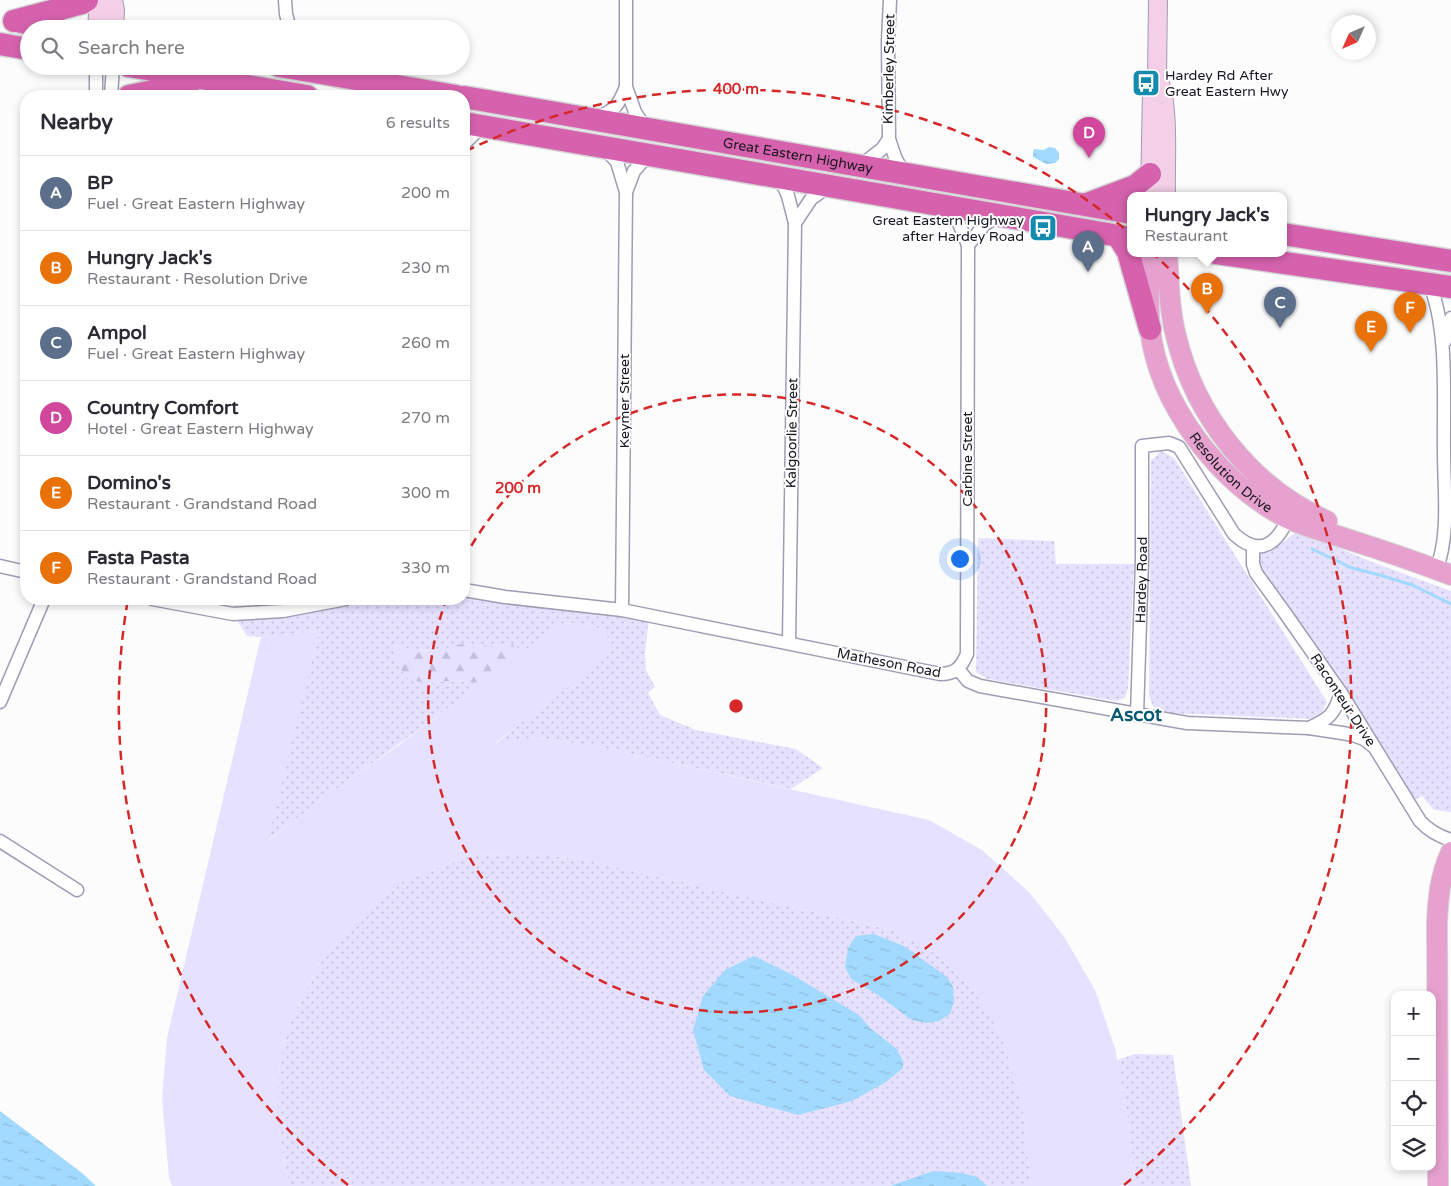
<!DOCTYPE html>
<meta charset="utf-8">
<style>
body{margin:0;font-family:"Varela Round",sans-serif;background:#f2f2f3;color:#2b2b33}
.controls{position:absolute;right:15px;bottom:15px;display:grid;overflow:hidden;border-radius:10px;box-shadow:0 2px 8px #0003}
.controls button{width:45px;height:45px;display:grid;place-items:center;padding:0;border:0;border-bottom:1px solid #e1e1e2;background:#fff;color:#2b2b33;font:25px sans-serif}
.compass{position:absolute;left:1331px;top:15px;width:45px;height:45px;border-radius:50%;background:#fff;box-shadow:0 2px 8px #0003;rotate:225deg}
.you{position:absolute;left:959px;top:558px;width:18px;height:18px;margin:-12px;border:4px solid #fff;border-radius:50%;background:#1a73e8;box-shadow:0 0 0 8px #1a73e833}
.badge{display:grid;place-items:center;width:32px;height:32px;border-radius:50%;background:#148bae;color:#fff;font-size:16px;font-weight:700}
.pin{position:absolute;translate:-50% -41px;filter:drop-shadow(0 1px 2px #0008)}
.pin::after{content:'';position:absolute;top:26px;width:18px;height:15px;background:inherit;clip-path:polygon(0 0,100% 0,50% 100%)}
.popup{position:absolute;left:1127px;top:192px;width:160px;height:65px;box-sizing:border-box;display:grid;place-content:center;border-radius:10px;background:#fff;filter:drop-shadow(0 1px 4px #0005);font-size:16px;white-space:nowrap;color:#7c7c81}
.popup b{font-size:19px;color:#2b2b33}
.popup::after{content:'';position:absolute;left:50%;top:100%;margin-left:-10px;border:10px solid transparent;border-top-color:#fff}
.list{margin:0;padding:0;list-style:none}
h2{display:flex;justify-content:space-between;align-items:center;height:65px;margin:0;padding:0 20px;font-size:21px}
h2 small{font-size:16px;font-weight:400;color:#7c7c81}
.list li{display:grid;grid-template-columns:32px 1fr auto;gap:15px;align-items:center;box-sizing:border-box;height:75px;padding:0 20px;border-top:1px solid #e1e1e2}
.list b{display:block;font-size:19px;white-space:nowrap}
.list p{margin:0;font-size:16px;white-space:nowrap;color:#7c7c81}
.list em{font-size:16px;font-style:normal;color:#7c7c81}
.icon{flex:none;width:28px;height:28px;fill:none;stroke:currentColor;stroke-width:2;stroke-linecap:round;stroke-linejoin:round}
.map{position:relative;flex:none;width:1451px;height:1186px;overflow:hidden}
.search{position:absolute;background:#fff;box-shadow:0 2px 8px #0003;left:20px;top:20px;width:450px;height:55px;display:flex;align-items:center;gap:12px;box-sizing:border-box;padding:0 18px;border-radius:28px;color:#7c7c81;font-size:19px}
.panel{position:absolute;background:#fff;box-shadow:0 2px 8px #0003;left:20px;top:90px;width:450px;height:515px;border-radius:20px}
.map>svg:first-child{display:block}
.grass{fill:url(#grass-dots)}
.forest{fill:url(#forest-firs)}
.pitch{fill:#e5e1ff}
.water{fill:url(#water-ripples)}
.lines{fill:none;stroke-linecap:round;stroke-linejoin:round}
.stream{stroke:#a2daff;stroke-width:3}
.street-casing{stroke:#9f9cb3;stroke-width:15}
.secondary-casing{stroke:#9f9cb3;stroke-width:20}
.primary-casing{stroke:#d5d5d7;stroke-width:22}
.highway-casing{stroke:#d5d5d7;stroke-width:25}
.street{stroke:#fff;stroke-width:12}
.secondary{stroke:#f3d0e7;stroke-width:18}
.primary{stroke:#e6a1ce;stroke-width:20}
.highway{stroke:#d662ae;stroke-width:22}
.ring{fill:none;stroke:#d62828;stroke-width:2.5;stroke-dasharray:9 6}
.labels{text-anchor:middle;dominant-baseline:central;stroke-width:4;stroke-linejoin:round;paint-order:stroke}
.street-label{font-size:14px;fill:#18171f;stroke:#fff}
.poi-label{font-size:14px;fill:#18171f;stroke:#fff;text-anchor:start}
.district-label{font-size:19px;font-weight:bold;fill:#095b73;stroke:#fff}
.centre{fill:#d62828;stroke:#fff;stroke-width:2.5}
.ring-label{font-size:15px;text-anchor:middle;font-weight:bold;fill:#d62828;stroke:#fff;stroke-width:4;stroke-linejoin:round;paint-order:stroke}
</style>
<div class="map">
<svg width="1451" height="1186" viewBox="0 0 1451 1186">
<defs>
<pattern id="grass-dots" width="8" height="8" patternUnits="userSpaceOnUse" patternTransform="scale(1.25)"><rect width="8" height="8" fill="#e5e1ff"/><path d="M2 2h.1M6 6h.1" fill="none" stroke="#c4c0da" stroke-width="1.8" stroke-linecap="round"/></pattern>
<pattern id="forest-firs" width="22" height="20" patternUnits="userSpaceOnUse" patternTransform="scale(1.25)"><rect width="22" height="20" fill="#e5e1ff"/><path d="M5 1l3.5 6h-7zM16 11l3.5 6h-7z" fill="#c4c0da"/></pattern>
<pattern id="water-ripples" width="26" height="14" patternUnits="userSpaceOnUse" patternTransform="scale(1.25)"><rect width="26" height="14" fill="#a2daff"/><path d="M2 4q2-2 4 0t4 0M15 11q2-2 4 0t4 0" fill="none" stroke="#8bbada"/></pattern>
</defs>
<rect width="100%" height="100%" fill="#fcfcfc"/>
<path class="grass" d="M1161,451l13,7 153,244 -5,10 -7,7 -149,-6 -13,-7 -4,-10 2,-235z
M1295,533l12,2 70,29 74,27v221l-17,-2 -12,-14 -13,7 -151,-238 -1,-6 5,-7h8z
M978,538l76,3 2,23h78l-6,124 -3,10 -9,3 -129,-22 -11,-7z
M464,590l185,26 -4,38 1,16 9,17 -7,6 12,22 36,15 100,19 27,19 -32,21 -182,-40 -74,-12 -40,7 120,-96 -14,-19 -22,-6 -19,1 -37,28 -11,-8 -22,2 -30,-2 -16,6h-34l-15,-5 -1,10 32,29 21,-3 35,2c-71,53 -144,104 -215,158l52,-210 -58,6 -14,-1 -14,-22 113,-15h118z
M527,854l54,5 311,71 45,24 39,39 26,44 20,67 9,82h-740l-3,-7 -10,-53v-54l11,-47 33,-66 37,-42 46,-37 67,-25z
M1135,1054l38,1 18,131h-56l-8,-71 -10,-55z"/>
<path class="forest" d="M460,644l30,2 22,-2 11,8 -41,31 -35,-2 -21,3 -21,-7 -11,-22 1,-10c23,8 42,7 65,-1z"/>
<path class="pitch" d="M579,623l22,6 14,19 -11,12 -109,83 40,-6 74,12 320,71 53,30 47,42 36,46 30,52 20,58 12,67 8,71h-104l-9,-82 -20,-67 -26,-44 -39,-39 -45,-24 -311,-71 -54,-5 -55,1 -67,25 -46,37 -37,42 -33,66 -11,47v54l10,53 3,7h-119l-3,-8 -7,-80 5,-60 94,-401 58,-6 -51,210 61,-47 70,-49 161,-121z"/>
<path class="water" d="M1049,147l6,1 4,5v6l-4,4 -9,1 -13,-7v-5l1,-3 10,1z
M874,934l30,12 43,31 6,10 1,14 -4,13 -11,7 -12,2 -15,-3 -34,-25 -27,-16 -6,-12 3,-19 8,-12z
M754,956l37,18 68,41 11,13 27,21 6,12v7l-17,14 -34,19 -54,14 -68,-19 -26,-26 -11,-40 10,-34 22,-26z
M0,1111l82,62 14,13h-96z
M933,1171l29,2 15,4 10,9h-97z"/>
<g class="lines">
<path class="stream" d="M1312,549l40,19 28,7 32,10 39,19"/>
<defs>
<g id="street">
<path d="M285,0l1,14 4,15"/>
<path d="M626,0v87l9,25 11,17"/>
<path d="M890,0l-2,41 1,98 6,18 9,17"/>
<path d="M96,66v30"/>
<path d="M111,96l2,-30"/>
<path d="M597,118c19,-9 21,-12 29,-31"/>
<path d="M464,144l18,-18"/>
<path d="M605,149l12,13 9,30 -4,418"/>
<path d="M860,166l22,-17 7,-10"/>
<path d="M780,178l8,18 7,27 -6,420"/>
<path d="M626,192l8,-21 14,-16"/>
<path d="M795,223l16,-24 18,-13"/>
<path d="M968,245l17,-21 15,-9"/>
<path d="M1429,283c20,46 14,119 15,170 0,36 6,83 -8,117"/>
<path d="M1445,341l6,-23"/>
<path d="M1253,546v18l3,9 29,40 56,80 79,128c9,10 18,15 31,19"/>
<path d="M0,566l26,6"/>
<path d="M464,590l41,7 117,13 318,64c15,0 21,-6 27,-20l1,-409 -16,-38"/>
<path d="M152,599l81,15 50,-3 63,-12"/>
<path d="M958,669l10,12 12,5 207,37 122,5 33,5 11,2 11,4 10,8"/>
<path d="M0,702l44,-103"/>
<path id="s1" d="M1137,715l5,-155v-114l27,-3 10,4 55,87c27,25 45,9 56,-21"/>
<path d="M1309,728c20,-9 25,-13 32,-35"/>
<path d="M0,841l77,49"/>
</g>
<path id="secondary" d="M113,0l2,10 -1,19
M97,29l2,-29
M1158,79c12,26 7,85 8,116
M1150,195l2,-106 5,-13 1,-76"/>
<g id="primary">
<path id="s2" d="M1150,253c0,25 -3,50 0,75 8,76 70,156 137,190 19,9 40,14 60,21 35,11 70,23 104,36"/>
<path d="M1167,253c2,28 2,56 9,83 19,80 76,152 151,185"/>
<path d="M1438,1186l-1,-263c1,-25 3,-47 14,-71"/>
</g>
<g id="highway">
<path d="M14,21l68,-18 5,-3"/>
<path d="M21,22l38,7"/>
<path d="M0,44l29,5"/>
<path d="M129,66l178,30"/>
<path d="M279,66l177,30"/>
<path d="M129,96l53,-11 13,-6"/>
<path id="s3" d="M464,97l667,116"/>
<path d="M464,123l667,115"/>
<path d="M1087,204l48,-18 15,-12"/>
<path d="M1283,234l168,27"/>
<path d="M1118,236l10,16 22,77"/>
<path d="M1216,253l235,34"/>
</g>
</defs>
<use href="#street" class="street-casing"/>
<use href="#secondary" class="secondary-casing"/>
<use href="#primary" class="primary-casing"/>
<use href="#highway" class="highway-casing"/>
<use href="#street" class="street"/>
<use href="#secondary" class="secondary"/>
<use href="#primary" class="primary"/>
<use href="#highway" class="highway"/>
</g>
<g class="ring">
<path d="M464 559A309 309 0 1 1 446 600"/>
<path d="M348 1185A617 617 0 0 1 128 599M466 151A617 617 0 0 1 1124 1185"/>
</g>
<defs>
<symbol id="bus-square" viewBox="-11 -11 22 22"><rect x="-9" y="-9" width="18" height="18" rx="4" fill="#148bae" stroke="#fff"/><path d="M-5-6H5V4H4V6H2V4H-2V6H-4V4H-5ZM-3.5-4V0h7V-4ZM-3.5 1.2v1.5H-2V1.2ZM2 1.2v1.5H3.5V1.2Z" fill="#fff"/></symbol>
</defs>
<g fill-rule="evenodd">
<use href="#bus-square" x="1130" y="67" width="32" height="32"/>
<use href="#bus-square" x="1027" y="212" width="32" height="32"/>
</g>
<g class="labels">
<g class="street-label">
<text transform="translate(889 69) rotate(-89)">Kimberley Street</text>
<text stroke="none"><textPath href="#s3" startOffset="339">Great Eastern Highway</textPath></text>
<text transform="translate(624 401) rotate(-90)">Keymer Street</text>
<text transform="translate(792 433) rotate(-89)">Kalgoorlie Street</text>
<text transform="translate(967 459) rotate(-90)">Carbine Street</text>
<text stroke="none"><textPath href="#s2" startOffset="245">Resolution Drive</textPath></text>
<text stroke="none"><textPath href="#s1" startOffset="135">Hardey Road</textPath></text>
<text transform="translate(889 663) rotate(11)">Matheson Road</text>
<text transform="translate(1343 700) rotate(57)">Raconteur Drive</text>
</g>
<g class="poi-label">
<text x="1165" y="75">Hardey Rd After<tspan x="1165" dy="16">Great Eastern Hwy</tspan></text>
<text x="1024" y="220" text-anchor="end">Great Eastern Highway<tspan x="1024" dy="16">after Hardey Road</tspan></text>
</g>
<g class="district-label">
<text x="1136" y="715">Ascot</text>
</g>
</g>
<circle cx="736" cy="706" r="8" class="centre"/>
<g class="ring-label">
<text x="736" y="94">400 m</text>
<text x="518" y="493">200 m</text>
</g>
</svg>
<div class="controls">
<button>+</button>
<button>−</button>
<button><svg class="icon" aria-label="locate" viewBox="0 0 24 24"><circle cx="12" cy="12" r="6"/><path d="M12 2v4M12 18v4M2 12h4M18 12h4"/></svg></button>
<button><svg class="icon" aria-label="layers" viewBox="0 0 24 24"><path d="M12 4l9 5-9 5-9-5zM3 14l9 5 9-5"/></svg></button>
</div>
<svg class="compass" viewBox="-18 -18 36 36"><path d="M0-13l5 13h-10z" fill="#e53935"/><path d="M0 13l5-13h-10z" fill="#7c7c81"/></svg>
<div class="you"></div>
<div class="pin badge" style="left:1088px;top:272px;background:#5c6f8a">A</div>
<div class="pin badge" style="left:1207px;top:314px;background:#e8710a">B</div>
<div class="popup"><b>Hungry Jack's</b>Restaurant</div>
<div class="pin badge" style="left:1280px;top:328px;background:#5c6f8a">C</div>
<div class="pin badge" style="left:1089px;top:158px;background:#d1479c">D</div>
<div class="pin badge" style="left:1371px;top:352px;background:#e8710a">E</div>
<div class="pin badge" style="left:1410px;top:333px;background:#e8710a">F</div>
<div class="search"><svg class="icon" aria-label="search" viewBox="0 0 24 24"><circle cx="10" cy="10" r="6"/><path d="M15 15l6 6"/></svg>Search here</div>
<section class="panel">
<h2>Nearby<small>6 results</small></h2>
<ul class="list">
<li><span class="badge" style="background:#5c6f8a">A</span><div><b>BP</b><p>Fuel · Great Eastern Highway</p></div><em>200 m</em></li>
<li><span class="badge" style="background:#e8710a">B</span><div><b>Hungry Jack's</b><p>Restaurant · Resolution Drive</p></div><em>230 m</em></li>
<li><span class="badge" style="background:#5c6f8a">C</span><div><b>Ampol</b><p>Fuel · Great Eastern Highway</p></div><em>260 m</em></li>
<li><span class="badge" style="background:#d1479c">D</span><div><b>Country Comfort</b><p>Hotel · Great Eastern Highway</p></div><em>270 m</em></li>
<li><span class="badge" style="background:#e8710a">E</span><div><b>Domino's</b><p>Restaurant · Grandstand Road</p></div><em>300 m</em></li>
<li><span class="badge" style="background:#e8710a">F</span><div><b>Fasta Pasta</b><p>Restaurant · Grandstand Road</p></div><em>330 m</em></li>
</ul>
</section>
</div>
